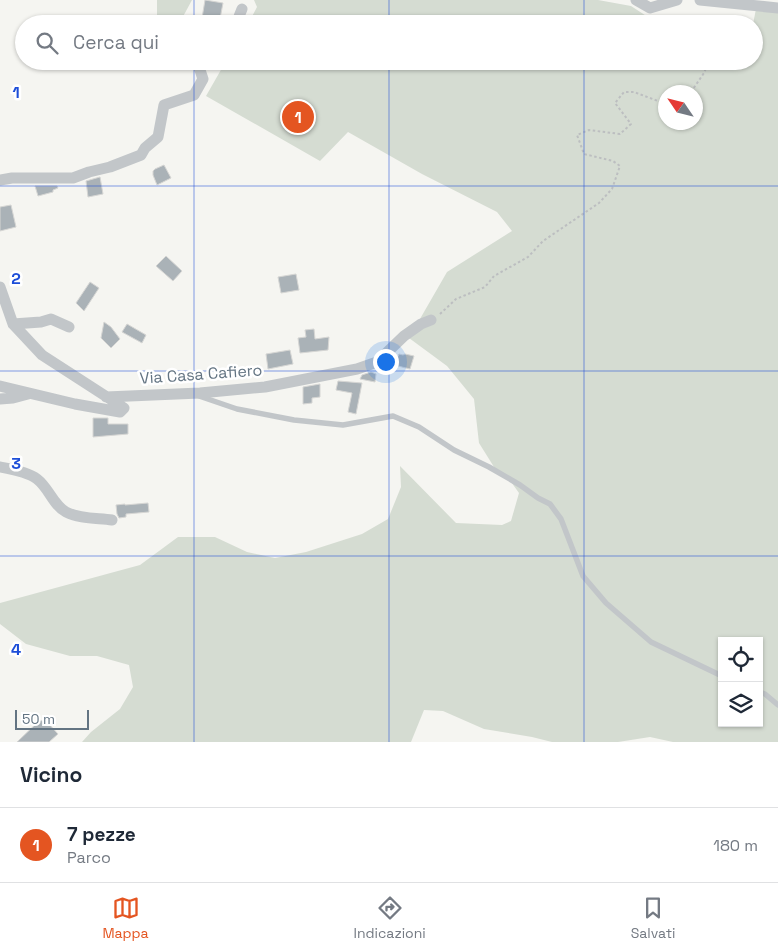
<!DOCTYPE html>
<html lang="it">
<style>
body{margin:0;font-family:"Space Grotesk",sans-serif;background:#f6f6f7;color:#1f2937}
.controls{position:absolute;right:15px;bottom:15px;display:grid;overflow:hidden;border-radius:0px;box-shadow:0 1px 4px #0004}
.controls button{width:45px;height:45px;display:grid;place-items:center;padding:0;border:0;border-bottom:1px solid #e0e1e3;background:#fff;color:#1f2937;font:25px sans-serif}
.compass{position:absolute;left:658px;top:85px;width:45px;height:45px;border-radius:50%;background:#fff;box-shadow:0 1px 4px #0004;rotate:305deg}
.scale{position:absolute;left:15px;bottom:12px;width:74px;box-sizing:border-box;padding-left:5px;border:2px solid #637482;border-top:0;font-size:14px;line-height:18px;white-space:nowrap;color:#637482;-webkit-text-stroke:4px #fff;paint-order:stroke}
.you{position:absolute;left:385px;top:361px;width:18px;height:18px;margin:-12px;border:4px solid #fff;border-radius:50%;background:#1a73e8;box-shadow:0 0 0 8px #1a73e833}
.badge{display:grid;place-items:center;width:32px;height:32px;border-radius:50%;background:#e45521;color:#fff;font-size:16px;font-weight:700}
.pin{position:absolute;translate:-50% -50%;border:2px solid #fff;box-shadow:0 1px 5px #0006}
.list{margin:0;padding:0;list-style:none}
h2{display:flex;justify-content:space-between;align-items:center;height:65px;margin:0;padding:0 20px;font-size:21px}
h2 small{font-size:16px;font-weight:400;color:#747a83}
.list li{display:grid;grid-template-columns:32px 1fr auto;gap:15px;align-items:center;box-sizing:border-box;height:75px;padding:0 20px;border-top:1px solid #e0e1e3}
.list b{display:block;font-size:19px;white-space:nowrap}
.list p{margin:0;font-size:16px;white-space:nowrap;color:#747a83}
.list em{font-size:16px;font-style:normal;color:#747a83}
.icon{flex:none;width:28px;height:28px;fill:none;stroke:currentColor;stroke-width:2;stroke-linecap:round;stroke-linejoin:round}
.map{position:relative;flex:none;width:778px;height:742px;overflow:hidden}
.search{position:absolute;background:#fff;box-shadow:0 1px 4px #0004;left:15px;right:15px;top:15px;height:55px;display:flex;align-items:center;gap:12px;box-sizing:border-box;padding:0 18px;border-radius:28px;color:#747a83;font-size:19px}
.sheet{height:140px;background:#fff}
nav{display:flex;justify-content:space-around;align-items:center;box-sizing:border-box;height:70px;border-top:1px solid #e0e1e3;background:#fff;font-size:14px;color:#747a83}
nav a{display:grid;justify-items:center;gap:2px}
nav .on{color:#e45521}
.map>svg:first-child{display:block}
.green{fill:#d5dcd2;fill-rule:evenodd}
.building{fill:#aab2b7;stroke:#d6d6d4}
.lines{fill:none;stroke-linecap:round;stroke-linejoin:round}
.path{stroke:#bcbec0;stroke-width:2;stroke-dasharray:2.5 2.5;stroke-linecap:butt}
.service{stroke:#c2c6c9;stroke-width:5.5}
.minor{stroke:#c2c6c9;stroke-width:11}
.grid{fill:none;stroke:#1d4ed8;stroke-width:1;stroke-opacity:0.55}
.labels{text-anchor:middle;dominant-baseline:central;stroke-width:5;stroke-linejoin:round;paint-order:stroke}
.street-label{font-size:16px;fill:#637482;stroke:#fff}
.grid-label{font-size:16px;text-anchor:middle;font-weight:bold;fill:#1d4ed8;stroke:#fff;stroke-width:5;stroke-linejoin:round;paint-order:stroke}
</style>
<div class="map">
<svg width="778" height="742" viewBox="0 0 778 742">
<rect width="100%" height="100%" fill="#f5f5f1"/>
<path class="green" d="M157,0h35l-13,24h-20l-2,-1z
M254,0h344l33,6 20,13 17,5h-420l9,-17z
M756,9l22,3v730h-105l-23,-5 -32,5h-66l-20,-5 -48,-8 -41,-18 -19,-1 -13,32h-329l9,-10 29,-23 13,-22 -4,-22 -32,-9h-27l-44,-12 -26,-20v-21l140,-38 38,-28h37l32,15 28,6 31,-6 56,-18 26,-15 13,-32 -1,-21 56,57 46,2 9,-4 8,-28 -10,-14 -15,-12 -15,-24 -5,-44 -27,-33 -38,-28 38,-66 65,-41 -15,-19 -75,-38 -74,-42 -28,29 -114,-65 20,-35h528l-1,-37zM666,92h30v30h-30zM722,641h37v82h-37z"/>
<path class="building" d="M205,0l18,3 -4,21h-18z
M164,165l7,13 -14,7 -4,-10v-4l2,-2z
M100,177l3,17 -15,3 -2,-16z
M35,186h22l1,2 -5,2v2l-15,4z
M11,205l5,22 -16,4v-24z
M166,256l16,15 -9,10 -17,-15z
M296,274l3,16 -18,3 -3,-16z
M90,282l9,6 -15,23 -8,-8z
M104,322l7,5 9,12 -9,9 -10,-10z
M127,324l19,11 -4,8 -20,-11z
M314,329l1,10 14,-2 -1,13 -28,3 -2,-15 8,-1 -1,-7z
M290,350l3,14 -25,5 -2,-15z
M399,354l4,1 2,-1 9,2 -4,13 -16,-4z
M371,372l5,2 -1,8 -15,-3 2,-4z
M338,381l24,2 -6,31 -8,-2 4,-19 -16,-3z
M320,384v13l-8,1v5l-9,1v-17z
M93,418h15v6h20v10l-35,3z
M148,503l1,9 -23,2v3l-7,1 -2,-4 -1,-9 9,-1v1z
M40,720l9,4 9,10 -9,8h-32z"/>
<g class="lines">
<path class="path" d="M654,18l2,6
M691,92l13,-19 5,-12
M440,314l16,-15 29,-12 9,-11 34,-19 15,-16 56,-38 13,-14 8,-23 -7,-5 -29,-7 -7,-19 12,-5 31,4 11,-10 -16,-21 9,-11h10l32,12"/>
<path class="service" d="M199,396l38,13 57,11 49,5 50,-9 26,11 35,23 35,17 31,18 18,13 12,6 11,15 22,57 23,27 45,39 71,34
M759,692l6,2 13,11"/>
<path class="minor" d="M636,0l14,8 27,-8
M700,0l78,8
M236,24l6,-15
M0,180l12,-2h61l16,-6 21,-5 31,-12 4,-7 13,-11 6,-32 30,-10 9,-16 -6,-18
M0,287l13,37 29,31 82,53 -4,4 -45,-8 -75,-18
M13,324l28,-2 10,-3 18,8
M106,397l94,-4 65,-6 92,-18 20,-7 27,-26 17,-12 10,-4
M0,399l13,-1 15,-4
M0,467c11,2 28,5 37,12 12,9 16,26 29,33 13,7 32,6 46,8"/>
</g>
<path class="grid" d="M194,0v24M389,0v24M584,0v24M194,61v681M389,61v681M584,61v681M0,186h778M0,371h778M0,556h778"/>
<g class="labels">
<g class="street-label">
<text transform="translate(201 374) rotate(-4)">Via Casa Cafiero</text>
</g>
</g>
<g class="grid-label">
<text x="16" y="98">1</text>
<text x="16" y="284">2</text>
<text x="16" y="469">3</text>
<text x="16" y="655">4</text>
</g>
</svg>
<div class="controls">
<button><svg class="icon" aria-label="locate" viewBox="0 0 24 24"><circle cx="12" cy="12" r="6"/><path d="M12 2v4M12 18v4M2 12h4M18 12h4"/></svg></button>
<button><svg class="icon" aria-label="layers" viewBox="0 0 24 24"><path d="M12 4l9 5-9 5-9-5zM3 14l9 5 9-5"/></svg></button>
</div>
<svg class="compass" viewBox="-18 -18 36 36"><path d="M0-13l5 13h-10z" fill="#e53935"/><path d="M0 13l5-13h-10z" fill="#747a83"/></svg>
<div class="scale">50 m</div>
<div class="you"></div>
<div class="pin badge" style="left:298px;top:117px">1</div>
<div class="search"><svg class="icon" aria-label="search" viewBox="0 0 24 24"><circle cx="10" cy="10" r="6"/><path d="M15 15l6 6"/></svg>Cerca qui</div>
</div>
<section class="sheet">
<h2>Vicino<small></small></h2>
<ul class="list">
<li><span class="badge">1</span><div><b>7 pezze</b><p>Parco</p></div><em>180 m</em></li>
</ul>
</section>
<nav>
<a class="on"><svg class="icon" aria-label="map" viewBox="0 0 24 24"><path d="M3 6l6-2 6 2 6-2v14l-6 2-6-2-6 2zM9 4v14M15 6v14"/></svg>Mappa</a>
<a><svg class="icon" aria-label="directions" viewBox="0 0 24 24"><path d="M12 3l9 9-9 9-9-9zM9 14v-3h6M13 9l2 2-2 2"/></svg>Indicazioni</a>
<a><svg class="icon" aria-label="saved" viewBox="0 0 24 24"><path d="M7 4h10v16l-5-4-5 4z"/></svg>Salvati</a>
</nav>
